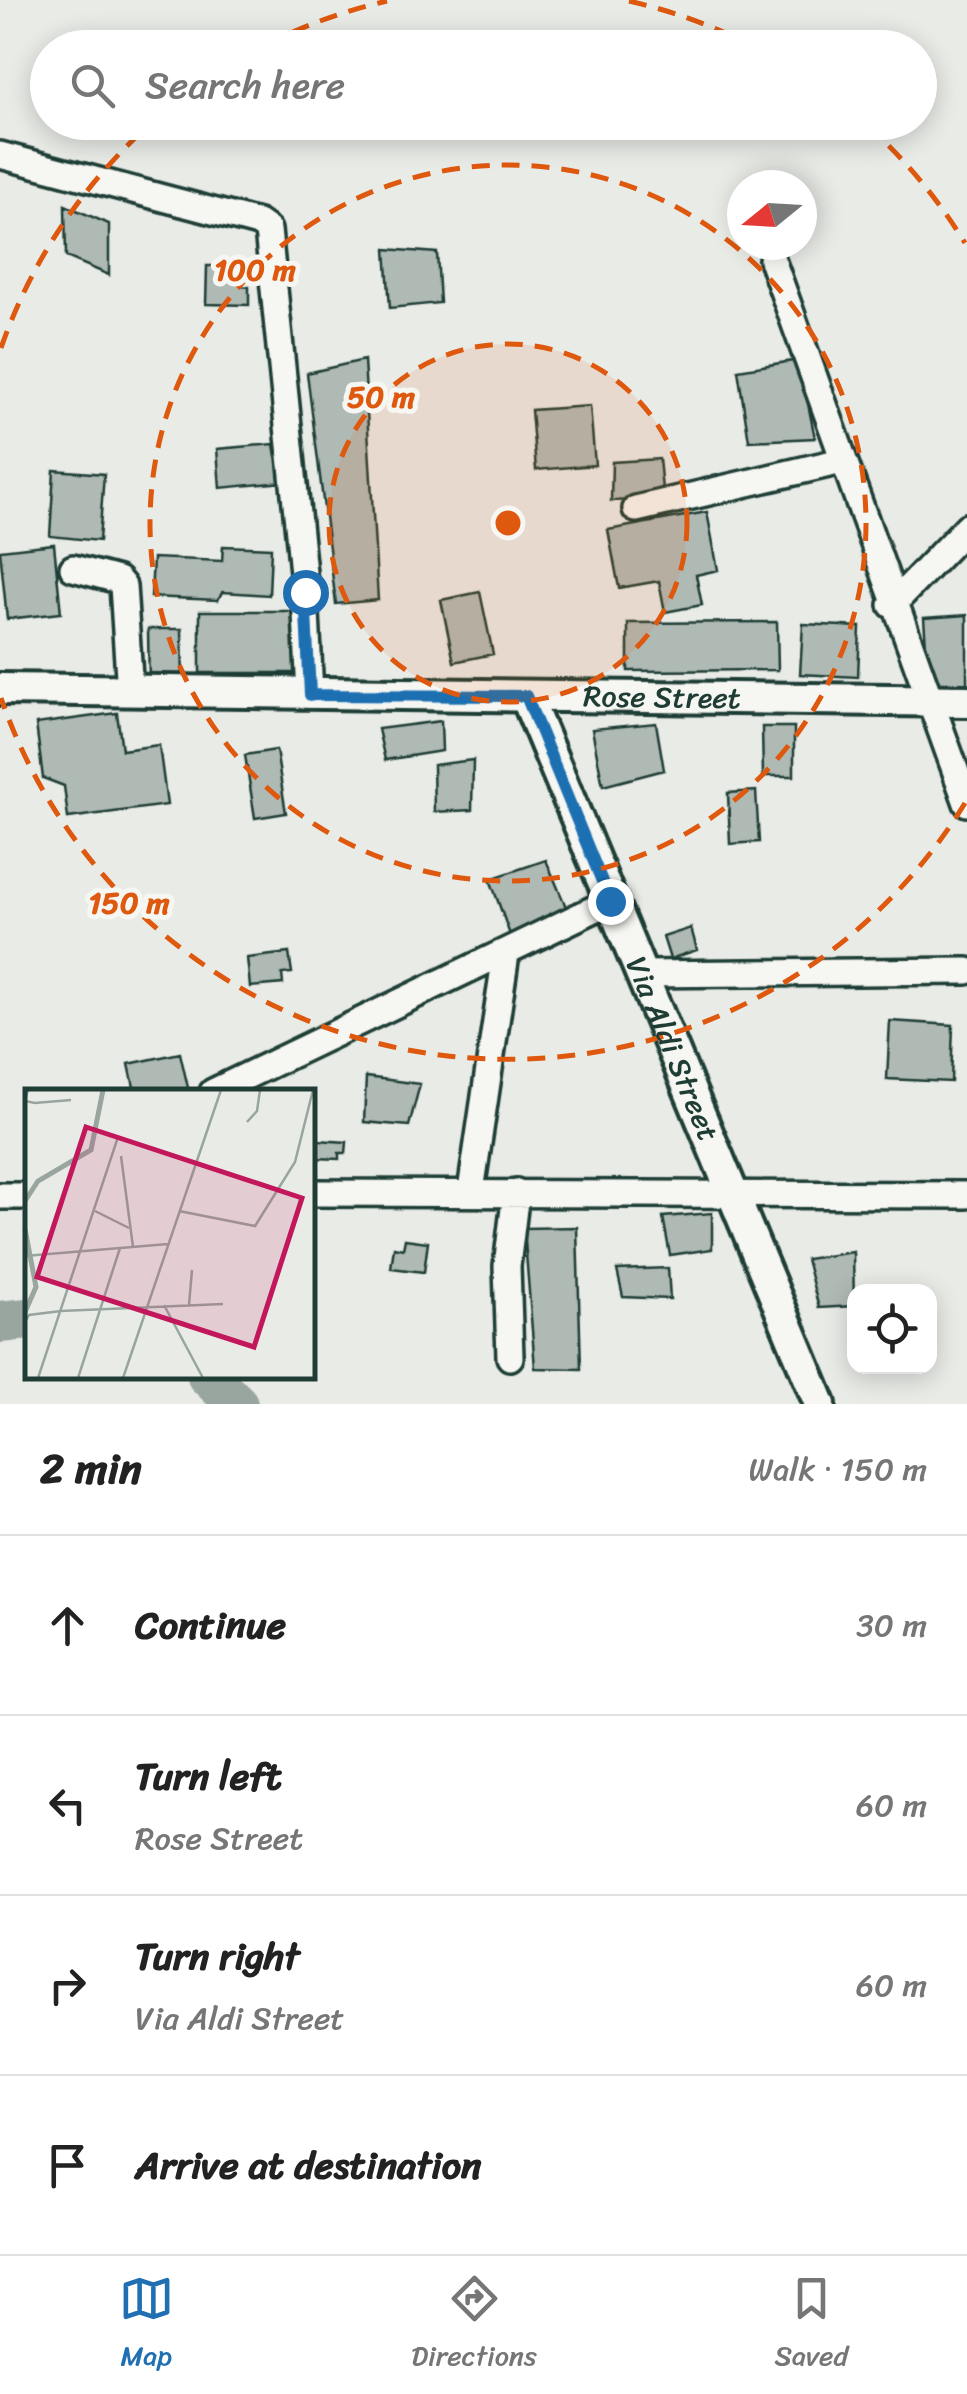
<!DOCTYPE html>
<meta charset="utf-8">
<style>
body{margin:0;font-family:Sriracha,sans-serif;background:#f6f6f6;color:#222}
.controls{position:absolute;right:30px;bottom:30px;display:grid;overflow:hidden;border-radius:20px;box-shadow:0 5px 25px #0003}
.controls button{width:90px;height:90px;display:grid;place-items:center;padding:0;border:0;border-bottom:2px solid #e0e0e0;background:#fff;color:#222;font:50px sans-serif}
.compass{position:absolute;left:727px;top:170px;width:90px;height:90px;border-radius:50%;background:#fff;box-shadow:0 5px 25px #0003;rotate:252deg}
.stop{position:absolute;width:30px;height:30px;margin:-22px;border:8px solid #1f6fb2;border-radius:50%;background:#fff}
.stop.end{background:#1f6fb2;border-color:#fff;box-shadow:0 2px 10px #0008}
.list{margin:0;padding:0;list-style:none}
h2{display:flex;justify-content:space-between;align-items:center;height:130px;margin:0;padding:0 40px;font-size:42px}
h2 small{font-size:32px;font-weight:400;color:#767676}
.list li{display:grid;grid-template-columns:65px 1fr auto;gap:30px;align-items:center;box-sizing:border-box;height:180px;padding:0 40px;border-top:2px solid #e0e0e0}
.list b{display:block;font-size:38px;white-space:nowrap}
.list p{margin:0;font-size:32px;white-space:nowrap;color:#767676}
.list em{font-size:32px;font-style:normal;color:#767676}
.icon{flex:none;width:55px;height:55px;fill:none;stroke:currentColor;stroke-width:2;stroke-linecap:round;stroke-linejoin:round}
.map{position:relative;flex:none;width:967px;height:1404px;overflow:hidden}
.search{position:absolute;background:#fff;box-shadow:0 5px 25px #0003;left:30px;right:30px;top:30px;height:110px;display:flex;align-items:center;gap:25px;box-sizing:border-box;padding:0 35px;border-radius:55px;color:#767676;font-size:38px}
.sheet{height:850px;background:#fff}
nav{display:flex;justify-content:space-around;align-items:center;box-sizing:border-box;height:140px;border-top:2px solid #e0e0e0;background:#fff;font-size:28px;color:#767676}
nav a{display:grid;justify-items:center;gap:5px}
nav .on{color:#1f6fb2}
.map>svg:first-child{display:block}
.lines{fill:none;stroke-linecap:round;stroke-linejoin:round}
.river{stroke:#99a6a0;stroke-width:42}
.building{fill:#b0bab5;stroke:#1f3d34;stroke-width:2.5}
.minor-casing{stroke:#1f3d34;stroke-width:32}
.tertiary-casing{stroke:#1f3d34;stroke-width:38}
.minor{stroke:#f6f6f2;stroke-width:25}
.tertiary{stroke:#f6f6f2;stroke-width:30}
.route{stroke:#1f6fb2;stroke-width:12}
.ring{fill:none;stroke:#de580e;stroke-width:5;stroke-dasharray:18 12}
.labels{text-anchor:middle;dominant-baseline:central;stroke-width:10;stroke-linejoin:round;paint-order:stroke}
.street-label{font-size:30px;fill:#1f3d34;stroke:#f6f6f2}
.inset-river{fill:none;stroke:#99a6a0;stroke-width:5}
.inset-road{fill:none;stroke:#98a59f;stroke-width:2.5}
.view{fill:#c2185b;fill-opacity:0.15;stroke:#c2185b;stroke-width:5}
.inset-edge{fill:none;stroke:#1f3d34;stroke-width:5}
.centre{fill:#de580e;stroke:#f6f6f2;stroke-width:5}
.ring-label{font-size:30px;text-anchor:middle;font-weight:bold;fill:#de580e;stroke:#f6f6f2;stroke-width:10;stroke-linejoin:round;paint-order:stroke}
</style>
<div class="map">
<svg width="967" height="1404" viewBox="0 0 967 1404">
<rect width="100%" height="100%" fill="#e9ebe7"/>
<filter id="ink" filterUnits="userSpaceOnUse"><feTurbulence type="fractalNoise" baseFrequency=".01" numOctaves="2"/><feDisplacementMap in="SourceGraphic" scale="20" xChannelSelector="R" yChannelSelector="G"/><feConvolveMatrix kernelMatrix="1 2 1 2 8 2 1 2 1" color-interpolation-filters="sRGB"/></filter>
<g filter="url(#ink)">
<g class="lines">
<path class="river" d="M0,1322l28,-3
M208,1376l29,28"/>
</g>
<path class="building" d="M65,205l44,19v51l-43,-18z
M386,249l51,4 3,50 -50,5z
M207,266h34v20l8,1v18l-43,-1z
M364,360l14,240 -42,4 -29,-231z
M799,360l16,78 -66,3 -11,-71z
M590,406l5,59 -59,5 -5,-60z
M274,444l2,12h5l3,26 -64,6 -3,-39z
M659,459l4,40 -52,2 1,-39z
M54,470l50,4 -5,67 -49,-5z
M707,512l11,58 -22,5 6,30 -37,7 -6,-31 -40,7 -11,-58z
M54,544l7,69 -54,6 -7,-69z
M223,546l48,2 -2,47 -46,-3 -6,8 -66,-3 2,-39 69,3z
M480,592l13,62 -39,8 -13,-62z
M200,611h102v62h-102z
M967,615v71l-38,2 -5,-70z
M777,622l1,48 -150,1v-48z
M803,624l57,3 -2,50 -58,-3z
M148,629h34l1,55 -34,1z
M117,713l5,37 37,-5 8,60 -99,13 -4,-32 -21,-8 -7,-54z
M441,721l1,30 -57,9 -7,-31z
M656,723l8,47 -61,16 -11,-57z
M762,727h32v49h-31z
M276,750l10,63 -31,5 -10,-63z
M473,760l-1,50 -38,2 -1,-47z
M756,791l3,51 -29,2 -2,-51z
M546,860l20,47 -56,28 -20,-56z
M691,928l6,22 -27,9 -7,-22z
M289,953l3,20 -10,1 1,10 -33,3 -3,-29z
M890,1021l63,4 -2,57 -64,-3z
M180,1053l9,39h-54l-6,-28z
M366,1077l54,7 -11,42 -45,-4z
M316,1140l31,2 -1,11h-7v6l-24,-1z
M712,1213v36l-42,6 -7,-38z
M577,1227l4,142 -46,-1 -11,-140z
M405,1239l23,3 -4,30 -33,-4 3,-21 9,2z
M853,1252l1,54 -35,2 -13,-49z
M668,1268l2,31 -47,-2 -6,-27z"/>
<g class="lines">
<defs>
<path id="minor" d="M0,155l258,68 10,7 37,362 5,103
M772,260l195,543
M636,509l206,-48
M73,568l45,12 5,6 7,106
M892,605l75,-78
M642,974l325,-3
M213,1092l398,-191
M471,1191l35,-237
M312,1193l655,2
M0,1196h28
M510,1357l-3,-91 9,-74"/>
<g id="tertiary">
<path id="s1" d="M0,689l967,12"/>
<path id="s2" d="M526,696l294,708"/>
</g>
</defs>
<use href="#minor" class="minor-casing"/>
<use href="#tertiary" class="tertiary-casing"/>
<use href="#minor" class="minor"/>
<use href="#tertiary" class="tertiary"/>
</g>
</g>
<g class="lines" filter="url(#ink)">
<path class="route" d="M305,592l5,103 216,1 84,205"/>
</g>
<circle cx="508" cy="523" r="179" fill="#de580e" fill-opacity=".12"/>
<g class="ring">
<circle cx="508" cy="523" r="179"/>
<circle cx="508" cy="523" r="358"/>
<path d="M965 803A536 536 0 0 1 1 698M1 348A536 536 0 0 1 149 125M265 45A536 536 0 0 1 387 1M629 1A536 536 0 0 1 751 45M867 125A536 536 0 0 1 965 243"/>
</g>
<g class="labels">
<g class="street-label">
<text stroke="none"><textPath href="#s1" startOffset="662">Rose Street</textPath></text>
<text stroke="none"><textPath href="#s2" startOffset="382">Via Aldi Street</textPath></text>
</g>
</g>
<g transform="translate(25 1089)">
<rect width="290" height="290" fill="#e9ebe7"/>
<path class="inset-river" d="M0,112l13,-20 53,-31 12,-60M0,140l11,58 -11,25"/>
<path class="inset-road" d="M3,1l-3,11 10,2 36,-3M222,33l10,-11 3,-21M96,67l12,91M70,122l34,17M154,122l76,15 40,-64 18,-72M0,167l143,-12M139,216l39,73M164,216l3,-35M0,233l4,-7 32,-4 162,-7M13,289l80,-241M53,289l42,-130M98,289l98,-288"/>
<path class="view" d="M61,38l216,71 -48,149 -217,-70z"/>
<rect width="290" height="290" class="inset-edge"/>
</g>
<circle cx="508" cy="523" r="15" class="centre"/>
<g class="ring-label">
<text x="255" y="280">100 m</text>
<text x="381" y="407">50 m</text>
<text x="129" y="913">150 m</text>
</g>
</svg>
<div class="controls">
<button><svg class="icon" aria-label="locate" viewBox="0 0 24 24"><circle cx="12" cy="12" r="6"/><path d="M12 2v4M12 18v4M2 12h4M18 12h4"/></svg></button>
</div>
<svg class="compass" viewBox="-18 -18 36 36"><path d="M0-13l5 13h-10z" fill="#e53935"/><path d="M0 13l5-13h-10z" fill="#767676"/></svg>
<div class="stop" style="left:305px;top:592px"></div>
<div class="stop end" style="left:610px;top:901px"></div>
<div class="search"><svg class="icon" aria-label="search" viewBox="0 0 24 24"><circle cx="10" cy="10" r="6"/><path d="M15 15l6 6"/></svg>Search here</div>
</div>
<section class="sheet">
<h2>2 min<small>Walk · 150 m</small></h2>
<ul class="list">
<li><svg class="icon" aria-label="ahead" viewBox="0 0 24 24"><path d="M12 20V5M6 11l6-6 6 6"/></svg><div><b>Continue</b></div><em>30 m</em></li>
<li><svg class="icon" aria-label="left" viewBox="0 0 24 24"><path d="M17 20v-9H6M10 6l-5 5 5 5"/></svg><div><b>Turn left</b><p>Rose Street</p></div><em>60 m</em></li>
<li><svg class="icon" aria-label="right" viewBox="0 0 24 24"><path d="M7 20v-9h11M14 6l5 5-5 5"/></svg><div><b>Turn right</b><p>Via Aldi Street</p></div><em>60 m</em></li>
<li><svg class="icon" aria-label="arrive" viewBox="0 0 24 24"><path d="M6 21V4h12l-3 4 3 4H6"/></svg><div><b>Arrive at destination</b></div></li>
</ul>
</section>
<nav>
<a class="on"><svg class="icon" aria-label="map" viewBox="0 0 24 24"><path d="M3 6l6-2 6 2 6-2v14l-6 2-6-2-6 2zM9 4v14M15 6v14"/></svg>Map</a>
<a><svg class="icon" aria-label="directions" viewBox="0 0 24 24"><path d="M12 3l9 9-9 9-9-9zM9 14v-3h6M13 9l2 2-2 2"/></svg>Directions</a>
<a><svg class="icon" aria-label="saved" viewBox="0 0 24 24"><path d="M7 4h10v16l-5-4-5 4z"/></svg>Saved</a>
</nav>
